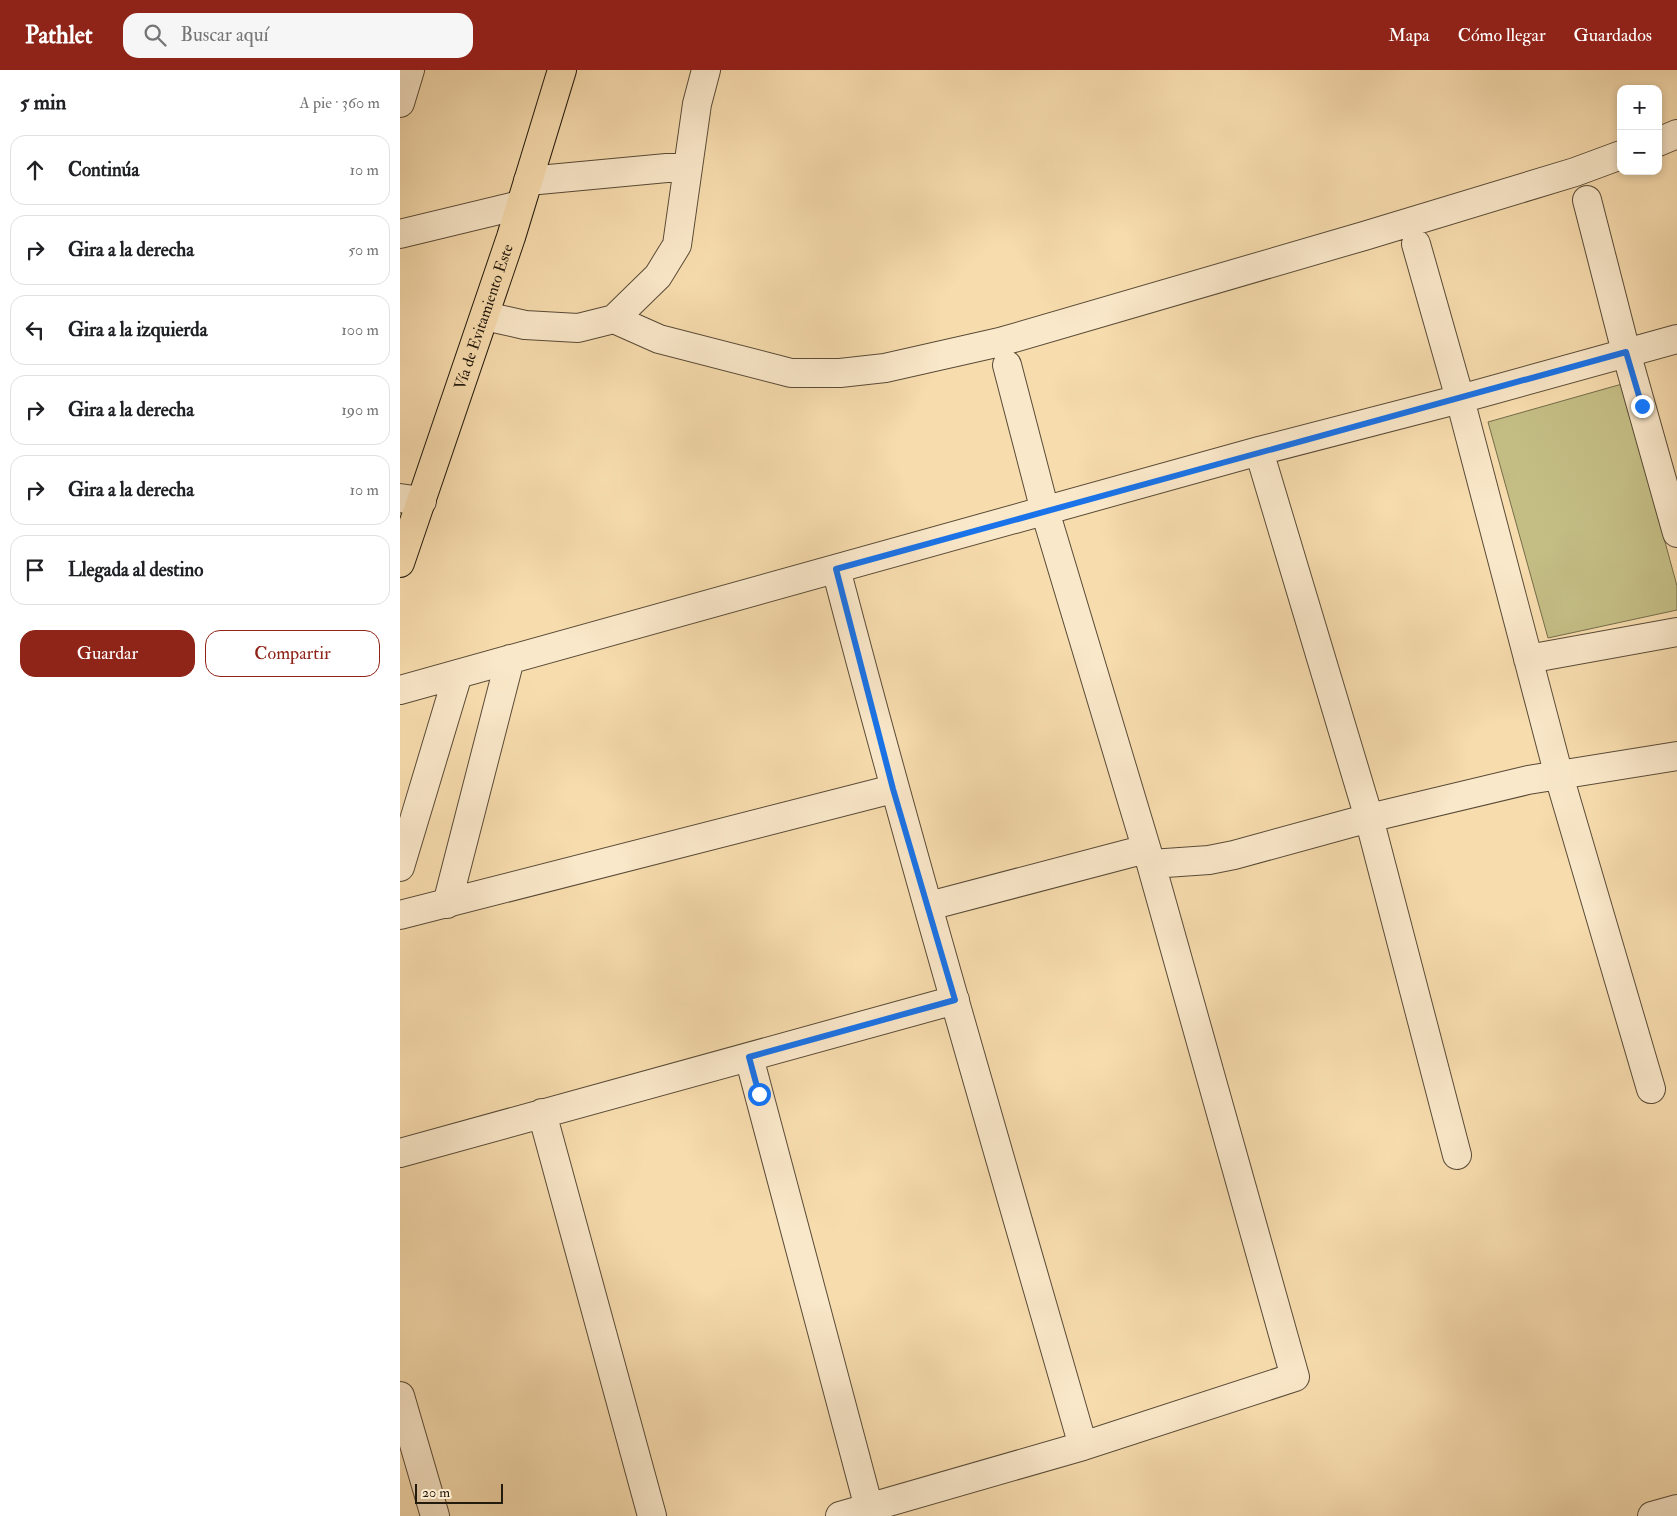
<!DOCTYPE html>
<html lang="es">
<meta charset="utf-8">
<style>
body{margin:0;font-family:"IM FELL Double Pica",serif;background:#f6f6f6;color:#202124}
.controls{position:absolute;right:15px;top:15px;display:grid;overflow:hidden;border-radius:10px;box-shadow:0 2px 8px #0003}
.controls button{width:45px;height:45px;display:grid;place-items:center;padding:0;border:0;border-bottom:1px solid #e0e0e0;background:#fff;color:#202124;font:25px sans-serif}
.scale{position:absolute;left:15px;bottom:12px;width:88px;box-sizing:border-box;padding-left:5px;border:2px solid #241b0f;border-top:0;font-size:14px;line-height:18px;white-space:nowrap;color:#241b0f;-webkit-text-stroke:4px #fae8ca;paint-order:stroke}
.stop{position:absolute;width:15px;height:15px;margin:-11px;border:4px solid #1a73e8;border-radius:50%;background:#fff}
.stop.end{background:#1a73e8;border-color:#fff;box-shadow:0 1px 5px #0008}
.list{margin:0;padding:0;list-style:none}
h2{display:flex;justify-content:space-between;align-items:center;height:65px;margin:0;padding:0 20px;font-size:21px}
h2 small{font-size:16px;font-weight:400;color:#757577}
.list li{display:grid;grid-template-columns:32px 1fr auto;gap:15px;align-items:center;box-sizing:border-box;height:70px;margin:0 10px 10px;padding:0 10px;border:1px solid #e0e0e0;border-radius:15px}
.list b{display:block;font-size:19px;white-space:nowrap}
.list em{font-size:16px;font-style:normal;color:#757577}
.actions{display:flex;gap:10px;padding:15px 20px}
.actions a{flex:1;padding:11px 0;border:1px solid #8f2418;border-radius:15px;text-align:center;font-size:18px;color:#8f2418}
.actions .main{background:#8f2418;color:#fff}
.icon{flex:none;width:28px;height:28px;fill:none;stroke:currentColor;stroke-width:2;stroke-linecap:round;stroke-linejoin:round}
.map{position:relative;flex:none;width:1277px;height:1446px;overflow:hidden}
header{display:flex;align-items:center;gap:30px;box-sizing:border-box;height:70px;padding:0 25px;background:#8f2418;color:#fff}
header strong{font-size:24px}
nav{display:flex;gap:28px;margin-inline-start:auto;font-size:18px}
.search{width:350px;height:45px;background:#f6f6f6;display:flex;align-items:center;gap:12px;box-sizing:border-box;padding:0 18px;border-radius:15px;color:#757577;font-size:19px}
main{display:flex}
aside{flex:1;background:#fff}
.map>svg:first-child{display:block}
.green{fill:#c4be85;stroke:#746c4a}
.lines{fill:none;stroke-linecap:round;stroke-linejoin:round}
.minor-casing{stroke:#594b37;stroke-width:30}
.highway-casing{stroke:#241b0f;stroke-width:30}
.minor{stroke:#fae8ca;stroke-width:28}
.highway{stroke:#f7dcae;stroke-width:28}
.route{stroke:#1a73e8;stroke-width:6}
.labels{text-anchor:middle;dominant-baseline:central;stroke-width:4.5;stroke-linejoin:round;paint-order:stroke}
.street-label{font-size:16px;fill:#241b0f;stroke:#fae8ca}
</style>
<header>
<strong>Pathlet</strong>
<div class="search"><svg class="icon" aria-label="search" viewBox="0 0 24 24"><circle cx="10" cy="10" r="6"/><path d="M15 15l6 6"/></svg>Buscar aquí</div>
<nav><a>Mapa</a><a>Cómo llegar</a><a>Guardados</a></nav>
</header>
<main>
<aside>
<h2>5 min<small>A pie · 360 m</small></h2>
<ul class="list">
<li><svg class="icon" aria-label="ahead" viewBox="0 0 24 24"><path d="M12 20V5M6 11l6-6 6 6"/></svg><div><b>Continúa</b></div><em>10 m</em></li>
<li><svg class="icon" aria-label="right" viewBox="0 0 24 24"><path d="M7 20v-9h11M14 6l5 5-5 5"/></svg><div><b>Gira a la derecha</b></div><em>50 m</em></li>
<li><svg class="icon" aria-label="left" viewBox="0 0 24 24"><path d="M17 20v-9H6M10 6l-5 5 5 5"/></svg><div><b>Gira a la izquierda</b></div><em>100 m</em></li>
<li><svg class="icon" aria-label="right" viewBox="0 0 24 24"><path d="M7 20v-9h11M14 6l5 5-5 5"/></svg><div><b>Gira a la derecha</b></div><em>190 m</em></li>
<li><svg class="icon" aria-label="right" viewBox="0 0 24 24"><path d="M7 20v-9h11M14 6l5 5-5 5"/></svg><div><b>Gira a la derecha</b></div><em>10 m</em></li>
<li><svg class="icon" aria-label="arrive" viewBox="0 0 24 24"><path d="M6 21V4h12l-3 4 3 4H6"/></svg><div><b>Llegada al destino</b></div></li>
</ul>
<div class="actions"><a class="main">Guardar</a><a>Compartir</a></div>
</aside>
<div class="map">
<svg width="1277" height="1446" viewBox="0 0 1277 1446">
<rect width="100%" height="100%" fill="#f7dcae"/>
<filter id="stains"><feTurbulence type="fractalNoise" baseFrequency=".004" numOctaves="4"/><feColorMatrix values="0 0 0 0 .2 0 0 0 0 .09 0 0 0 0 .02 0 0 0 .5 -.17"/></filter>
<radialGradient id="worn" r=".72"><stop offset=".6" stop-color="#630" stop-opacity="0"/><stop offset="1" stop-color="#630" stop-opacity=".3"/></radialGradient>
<path class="green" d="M1222,314l55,202v24l-129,28 -60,-216z"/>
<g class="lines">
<defs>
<path id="minor" d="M0,33l10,-33
M1258,72l19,-8
M128,111l160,-15
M1187,130l39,152 51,181
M0,164l120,-29
M1016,174l44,155 99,377 92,313
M85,246l40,9 53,3 36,-9 44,-43 19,-31 20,-141 9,-34
M214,249l45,20 132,34h49l45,-5 115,-26 364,-106 211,-64 46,-17
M859,381l110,367 88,337
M0,428l22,3
M436,499c77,294 163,585 247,877
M1128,589l149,-27
M0,620l859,-239 201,-52 217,-60
M751,794l58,-4 25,-5 135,-37 159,-38 149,-24
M0,797l58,-193
M47,834l63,-245
M529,836l217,-57
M0,845l493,-126
M349,987l120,451
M142,1043l110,403
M0,1083l555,-153
M0,1326l35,120
M440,1446l243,-70 212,-69 -144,-513 -106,-353 -38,-146
M1252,1446l25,-7"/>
<g id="highway">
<path id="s1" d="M0,493l111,-326 51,-167"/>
</g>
</defs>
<use href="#minor" class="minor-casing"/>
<use href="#highway" class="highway-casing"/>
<use href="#minor" class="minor"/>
<use href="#highway" class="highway"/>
</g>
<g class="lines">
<path class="route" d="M359,1024l-10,-37 206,-57 -62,-211 -57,-220 790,-217 16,54"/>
</g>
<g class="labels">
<g class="street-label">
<text stroke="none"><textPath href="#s1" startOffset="260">Vía de Evitamiento Este</textPath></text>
</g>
</g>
<rect width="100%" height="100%" filter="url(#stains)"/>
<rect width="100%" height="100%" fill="url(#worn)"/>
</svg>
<div class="controls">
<button>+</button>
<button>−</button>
</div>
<div class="scale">20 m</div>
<div class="stop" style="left:359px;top:1024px"></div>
<div class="stop end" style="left:1242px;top:336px"></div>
</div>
</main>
